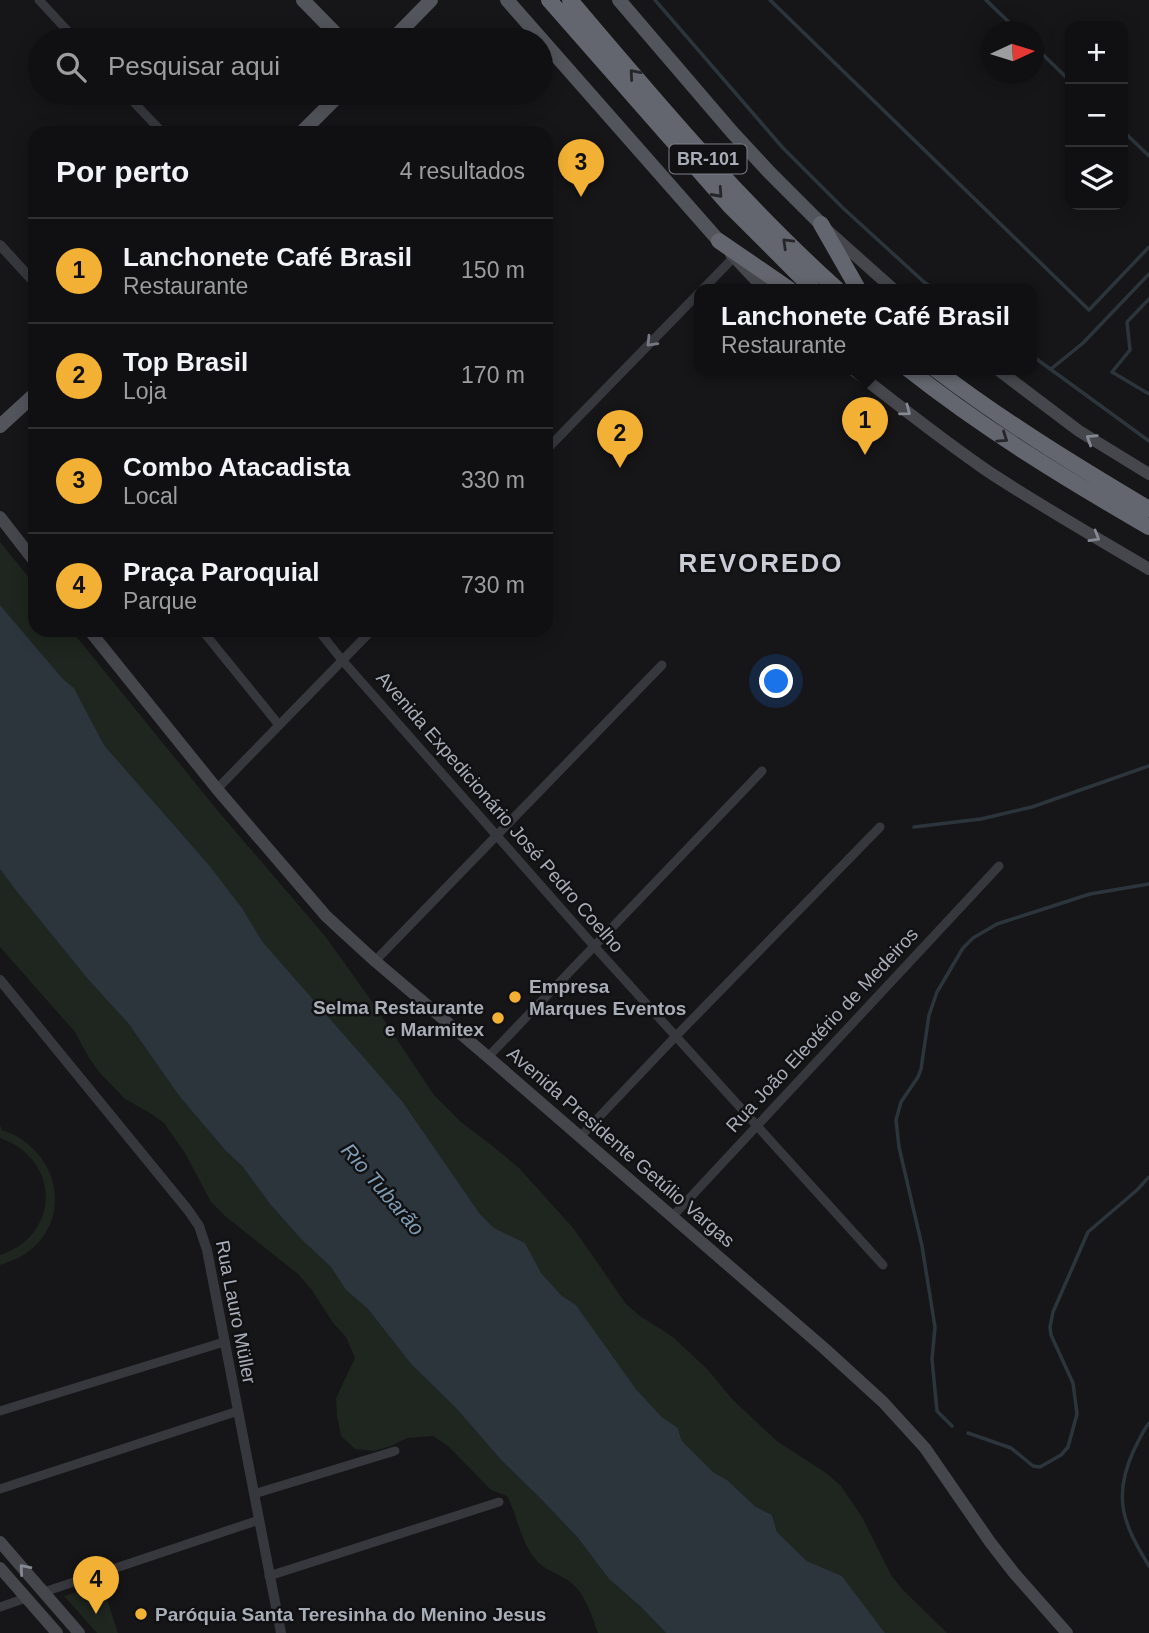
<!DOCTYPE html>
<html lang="pt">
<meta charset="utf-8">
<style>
body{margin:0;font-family:Arial,sans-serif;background:#19191b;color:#f1f3f6}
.controls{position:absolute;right:21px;top:21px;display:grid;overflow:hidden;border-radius:14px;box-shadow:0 4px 18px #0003}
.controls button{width:63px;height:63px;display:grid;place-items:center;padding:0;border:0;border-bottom:2px solid #303032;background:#101012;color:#f1f3f6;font:35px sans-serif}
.compass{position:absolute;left:981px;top:21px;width:63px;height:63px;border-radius:50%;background:#101012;box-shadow:0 4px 18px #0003;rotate:86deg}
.you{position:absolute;left:777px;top:682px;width:24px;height:24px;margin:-18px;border:5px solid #fff;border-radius:50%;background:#1a73e8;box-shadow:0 0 0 10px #1a73e833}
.badge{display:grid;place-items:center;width:46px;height:46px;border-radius:50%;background:#f2b134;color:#111;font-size:23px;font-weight:700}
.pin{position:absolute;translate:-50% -58px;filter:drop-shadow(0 2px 4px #0008)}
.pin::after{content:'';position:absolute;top:37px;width:24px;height:21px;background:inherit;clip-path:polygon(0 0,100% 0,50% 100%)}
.popup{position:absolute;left:694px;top:284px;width:343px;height:91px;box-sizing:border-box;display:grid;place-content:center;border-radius:14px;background:#101012;filter:drop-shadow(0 2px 5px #0005);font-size:23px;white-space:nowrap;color:#9c9d9f}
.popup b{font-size:26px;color:#f1f3f6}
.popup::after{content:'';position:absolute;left:50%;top:100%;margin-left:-14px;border:14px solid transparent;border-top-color:#101012}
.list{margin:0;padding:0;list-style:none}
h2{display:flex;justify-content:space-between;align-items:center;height:91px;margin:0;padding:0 28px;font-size:30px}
h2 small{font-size:23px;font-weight:400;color:#9c9d9f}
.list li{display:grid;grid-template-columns:46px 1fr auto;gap:21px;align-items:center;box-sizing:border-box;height:105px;padding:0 28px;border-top:2px solid #303032}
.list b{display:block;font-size:26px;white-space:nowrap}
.list p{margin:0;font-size:23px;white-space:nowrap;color:#9c9d9f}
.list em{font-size:23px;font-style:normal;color:#9c9d9f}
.icon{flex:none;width:38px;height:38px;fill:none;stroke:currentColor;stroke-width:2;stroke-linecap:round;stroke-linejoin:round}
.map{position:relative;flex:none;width:1149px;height:1633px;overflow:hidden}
.search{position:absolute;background:#101012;box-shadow:0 4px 18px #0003;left:28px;top:28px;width:525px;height:77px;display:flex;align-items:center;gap:18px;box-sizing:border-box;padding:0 24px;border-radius:38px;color:#9c9d9f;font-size:26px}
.panel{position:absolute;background:#101012;box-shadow:0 4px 18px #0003;left:28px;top:126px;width:525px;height:511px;border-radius:21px}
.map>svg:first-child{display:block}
.green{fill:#1e261f}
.water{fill:#2c353c}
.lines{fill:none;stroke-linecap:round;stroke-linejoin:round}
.stream{stroke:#2c353c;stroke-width:3.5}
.minor{stroke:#37383d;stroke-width:9}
.tertiary{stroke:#37383d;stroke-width:10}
.secondary{stroke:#45474d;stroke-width:12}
.primary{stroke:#53555c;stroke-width:14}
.motorway{stroke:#63666e;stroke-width:16}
.oneway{stroke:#26262a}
.oneway2{stroke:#757881}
.oneway3{stroke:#858993}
.poi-dot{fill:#f2b134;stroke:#111113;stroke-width:2.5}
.labels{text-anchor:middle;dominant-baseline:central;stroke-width:5;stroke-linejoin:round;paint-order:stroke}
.shield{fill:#111113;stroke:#7b7e86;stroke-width:2}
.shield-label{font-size:18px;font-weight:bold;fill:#a8adb8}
.street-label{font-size:19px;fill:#a8adb8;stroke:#111113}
.poi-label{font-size:19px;font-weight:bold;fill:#a8adb8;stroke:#111113;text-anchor:start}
.water-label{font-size:21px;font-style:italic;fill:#7f9bb3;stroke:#111113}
.district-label{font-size:26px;font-weight:bold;letter-spacing:2px;fill:#c9ccd4;stroke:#111113}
</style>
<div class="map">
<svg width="1149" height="1633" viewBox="0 0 1149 1633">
<rect width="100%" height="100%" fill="#161618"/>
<path class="green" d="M0,542l35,43v45h36l147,181 107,125 43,60 66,99 27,27 29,22 29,24 55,61 52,75 14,12 33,21 35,33 25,30 45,42 48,31 15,13 21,31 29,58 11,14 45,44h-62l-43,-57 -35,-15 -30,-29 -5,-17 -16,-8 -29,-27 -14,-8 -28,-28 -4,-5 -3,-11 -16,-11 -26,-28 -60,-84 -15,-10 -21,-22 -15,-30 -31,-15 -14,-14 -78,-113 -140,-160 -20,-33 -33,-43 -105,-120 -30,-57 -11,-9 -63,-74z
M0,869l14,19 114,135 52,74 46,54 16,15 28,38 31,35 30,28 15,23 22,19 43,55 45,44 46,53 39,38 37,39 31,41 32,28 25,26h-68c-7,-19 -12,-39 -29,-52 -10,-7 -24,-11 -32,-20 -16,-17 -19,-44 -30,-65l-16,-6 -43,-44 -15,-10 -26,2 -16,8 -17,5 -19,-2 -14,-13 -4,-20 -1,-18 19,-40 -9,-21 -12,-13 -23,-35 -12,-14 -74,-59 -14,-14 -26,-49 -21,-30 -14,-10 -25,-14 -25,-26 -11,-15 -14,-26 -75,-85z
M0,1125l2,5c56,18 74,89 23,124 -8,5 -16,8 -25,11v-10c61,-20 61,-96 0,-117z
M102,1584l16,49h-21l-33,-37z"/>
<path class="water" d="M0,605l63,74 11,9 30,57 105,120 33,43 20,33 140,160 78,113 14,14 31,15 16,30 20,22 15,10 60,84 26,28 16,11 3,11 4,5 28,28 14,8 29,27 16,8 5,17 30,29 35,15 43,57h-219l-25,-26 -32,-28 -31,-41 -37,-39 -39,-38 -46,-53 -45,-44 -43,-55 -22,-19 -15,-23 -30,-28 -31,-35 -28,-38 -16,-15 -46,-54 -52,-74 -40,-44 -74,-91 -14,-19z"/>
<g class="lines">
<path class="stream" d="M655,0l128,148 60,60 81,74 10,7
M770,0l319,310 60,-63
M986,0l33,32
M1034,46l36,35
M1123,131l26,25
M1149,299l-22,23 3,28 -18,22 37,22
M1031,355l118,86
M1051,369l32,-26 66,-69
M914,827l67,-8 51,-12 117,-41
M1149,1423c-7,9 -11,19 -16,29 -21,47 -9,73 16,114
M952,1426l-15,-15 -5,-52 3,-32 -13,-81 -23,-99 -3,-27 5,-18 17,-25 3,-8 8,-54 8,-23 26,-44 10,-10 24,-14 93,-30 59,-10
M968,1433l43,15 22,18 7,1 21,-12 7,-8 9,-33 -4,-31 -22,-48 -1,-8 3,-15 35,-80 49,-42 12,-13"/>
<path class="minor" d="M39,0l37,40
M125,93l38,40
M703,289l31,-32
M546,450l153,-157
M202,630l77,95
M318,630l24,30 252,286 289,319
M217,789l155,-159
M375,961l287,-296
M488,1057l274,-286
M580,1137l96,-101 204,-209
M672,1217l327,-351
M0,1411l224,-69
M0,1489l238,-78
M254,1494l141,-43
M269,1576l230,-74
M44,1592l215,-72
M0,1607l26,-9"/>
<path class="tertiary" d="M0,245l35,38
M0,980l188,230 11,16 8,24 74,383"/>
<path class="secondary" d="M828,231l65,58
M731,254l33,35
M852,369c45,35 90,71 137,103 52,34 106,65 160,97
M997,369l82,62 70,43
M0,517l35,45
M89,630l128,159 109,127 49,45 113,96 337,292 58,53 42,46 65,94 24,31 53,60
M0,1542l79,91
M0,1568l57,65"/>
<path class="primary" d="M303,0l39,40
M507,0l212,241
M619,0l113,132 37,40 52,52
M392,40l39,-40
M301,133l40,-40
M0,426l35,-32"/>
<path class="motorway" d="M549,0l180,205 84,84
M570,0c85,100 169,201 267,289
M821,224l37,65
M719,241l70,48
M908,369c76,60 158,110 241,158
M935,369c68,52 140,96 214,140"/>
</g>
<defs><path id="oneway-chevron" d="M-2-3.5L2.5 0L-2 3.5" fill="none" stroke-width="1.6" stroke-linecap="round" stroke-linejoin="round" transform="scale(1.75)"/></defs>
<g class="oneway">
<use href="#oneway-chevron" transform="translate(634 74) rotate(-131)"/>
<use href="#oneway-chevron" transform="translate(718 193) rotate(48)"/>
<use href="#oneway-chevron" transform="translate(787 243) rotate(-136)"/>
<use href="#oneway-chevron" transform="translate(1003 438) rotate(34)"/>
</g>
<use class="oneway2" href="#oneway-chevron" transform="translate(651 342) rotate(134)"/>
<g class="oneway3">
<use href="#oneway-chevron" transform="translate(906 411) rotate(37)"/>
<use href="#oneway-chevron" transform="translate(1091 439) rotate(-148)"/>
<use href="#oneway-chevron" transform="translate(1095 537) rotate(30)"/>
<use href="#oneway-chevron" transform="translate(24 1569) rotate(-131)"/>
</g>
<g class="poi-dot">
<circle cx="515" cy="997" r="7"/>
<circle cx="498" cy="1018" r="7"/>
<circle cx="141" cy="1614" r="7"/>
</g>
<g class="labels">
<rect class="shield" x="669.5" y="144.5" width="77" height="29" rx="5"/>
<g class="shield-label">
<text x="708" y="159">BR-101</text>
</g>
<g class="street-label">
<text transform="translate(500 812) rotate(49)">Avenida Expedicionário José Pedro Coelho</text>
<text transform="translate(822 1030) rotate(-47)">Rua João Eleotério de Medeiros</text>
<text transform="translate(621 1147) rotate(41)">Avenida Presidente Getúlio Vargas</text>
<text transform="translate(236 1312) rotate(79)">Rua Lauro Müller</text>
</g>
<g class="poi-label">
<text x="529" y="986">Empresa<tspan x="529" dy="22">Marques Eventos</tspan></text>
<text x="484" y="1007" text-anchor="end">Selma Restaurante<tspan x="484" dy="22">e Marmitex</tspan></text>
<text x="155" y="1614">Paróquia Santa Teresinha do Menino Jesus</text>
</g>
<g class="water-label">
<text transform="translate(383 1189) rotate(49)">Rio Tubarão</text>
</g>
<g class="district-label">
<text x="761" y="563">REVOREDO</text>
</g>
</g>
</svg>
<div class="controls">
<button>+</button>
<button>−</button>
<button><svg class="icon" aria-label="layers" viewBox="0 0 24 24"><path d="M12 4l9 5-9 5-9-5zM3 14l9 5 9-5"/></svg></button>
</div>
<svg class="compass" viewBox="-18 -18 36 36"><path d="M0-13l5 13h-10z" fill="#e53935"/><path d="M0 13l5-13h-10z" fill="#9c9d9f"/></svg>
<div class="you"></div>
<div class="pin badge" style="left:865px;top:455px">1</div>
<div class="popup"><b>Lanchonete Café Brasil</b>Restaurante</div>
<div class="pin badge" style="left:620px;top:468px">2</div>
<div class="pin badge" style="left:581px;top:197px">3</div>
<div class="pin badge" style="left:96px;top:1614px">4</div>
<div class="search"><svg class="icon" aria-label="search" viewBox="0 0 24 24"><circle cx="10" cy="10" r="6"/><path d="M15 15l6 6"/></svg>Pesquisar aqui</div>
<section class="panel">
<h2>Por perto<small>4 resultados</small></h2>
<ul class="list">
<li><span class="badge">1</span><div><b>Lanchonete Café Brasil</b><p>Restaurante</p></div><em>150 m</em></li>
<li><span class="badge">2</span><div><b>Top Brasil</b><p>Loja</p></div><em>170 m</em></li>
<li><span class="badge">3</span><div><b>Combo Atacadista</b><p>Local</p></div><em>330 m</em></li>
<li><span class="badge">4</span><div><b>Praça Paroquial</b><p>Parque</p></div><em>730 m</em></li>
</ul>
</section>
</div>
